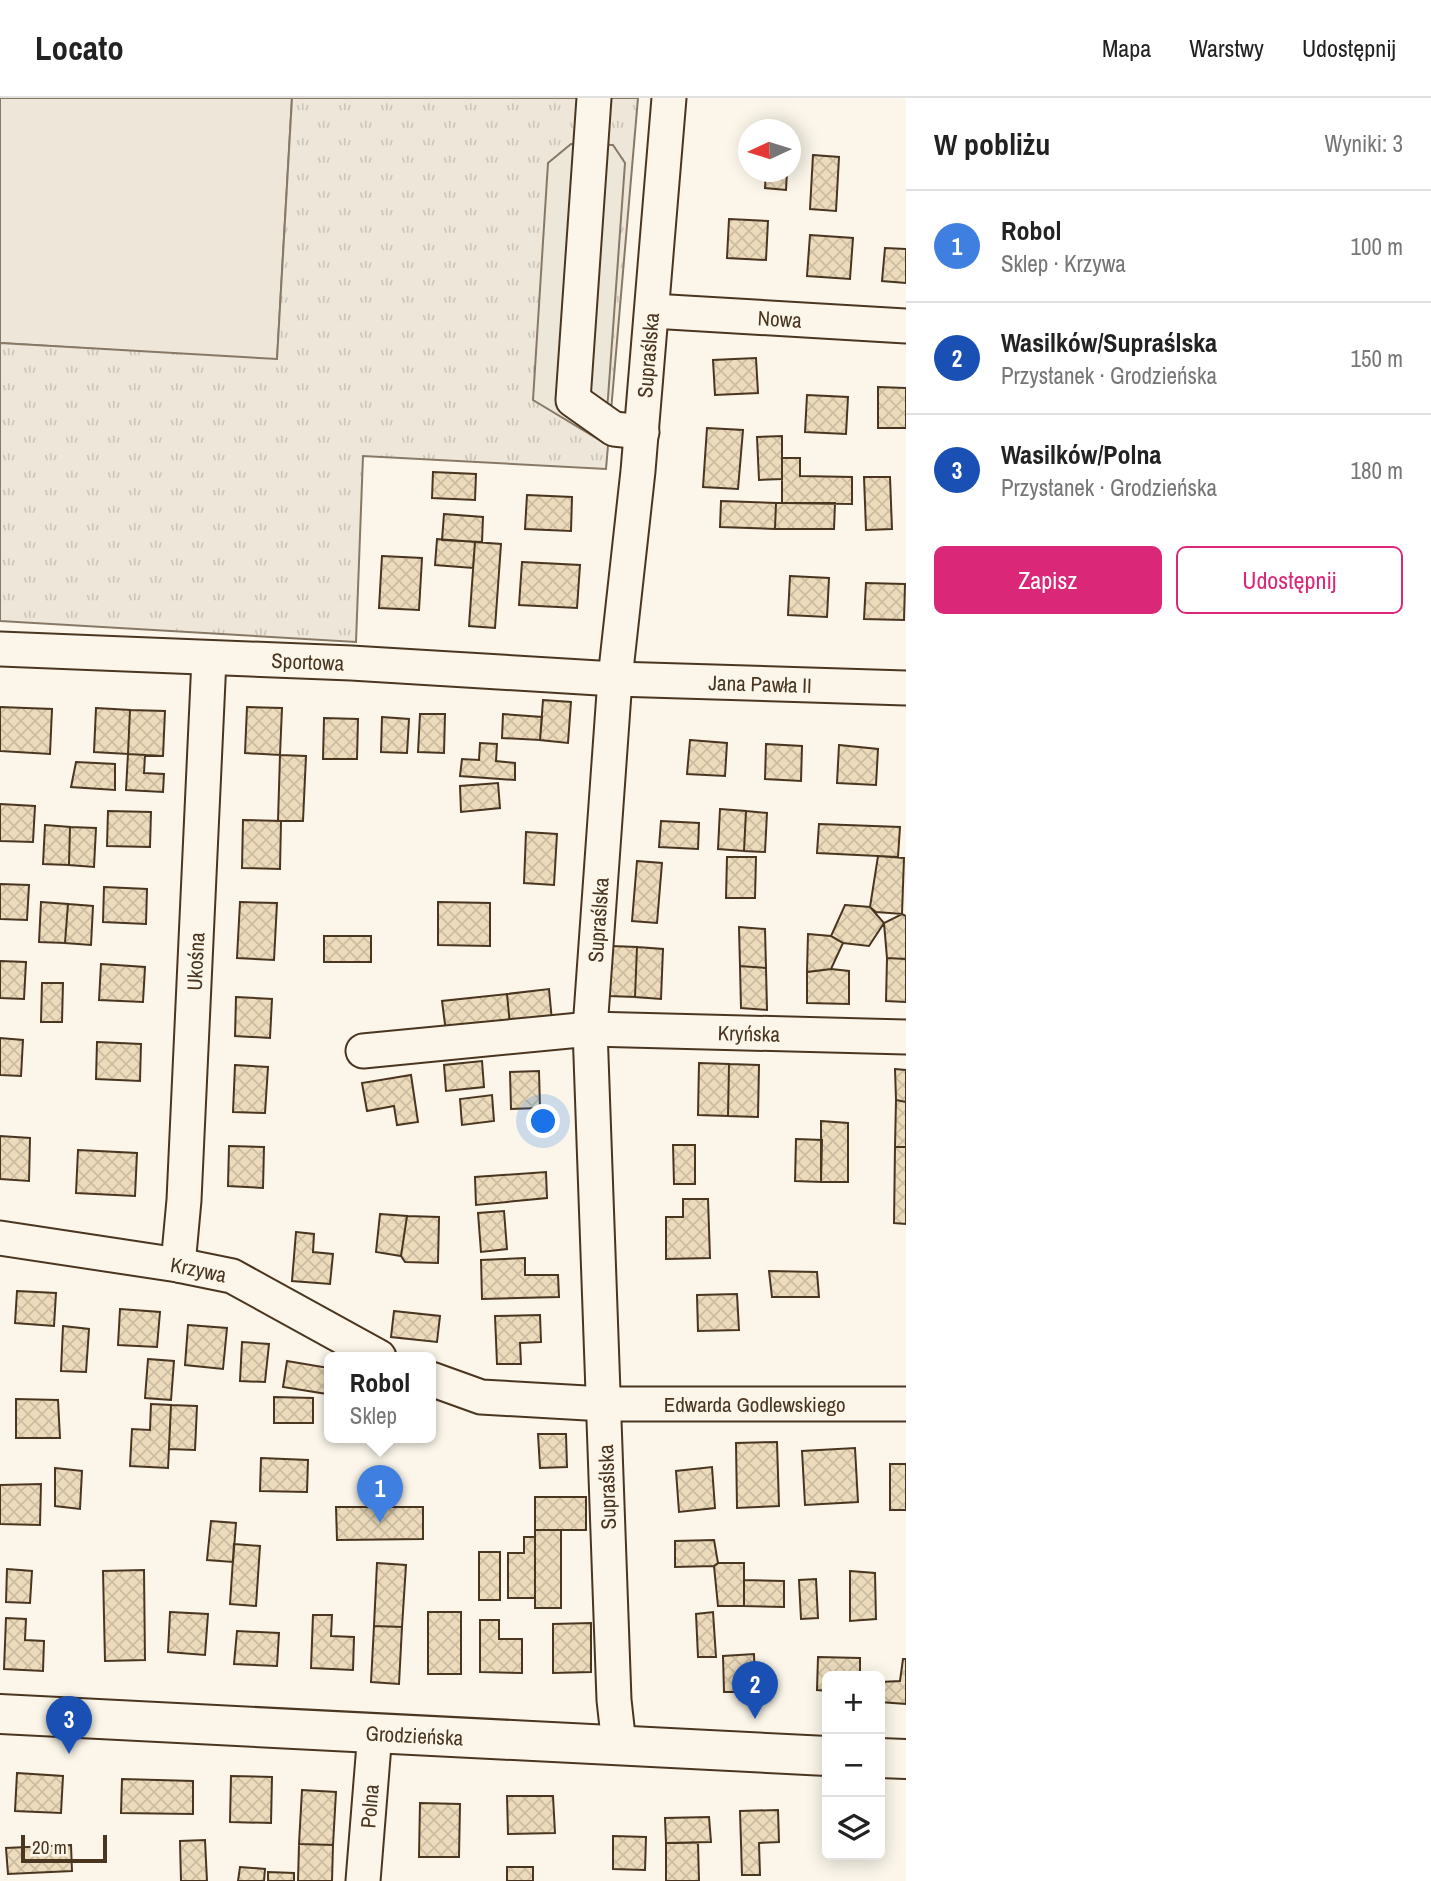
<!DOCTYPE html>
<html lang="pl">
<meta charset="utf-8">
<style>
body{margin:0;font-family:"Archivo Narrow",sans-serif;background:#f6f6f6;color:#222}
.controls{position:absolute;right:21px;bottom:21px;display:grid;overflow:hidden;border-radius:10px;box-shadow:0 4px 18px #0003}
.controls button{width:63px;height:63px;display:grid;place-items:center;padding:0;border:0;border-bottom:2px solid #e0e0e0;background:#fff;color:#222;font:35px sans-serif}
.compass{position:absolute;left:738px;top:21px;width:63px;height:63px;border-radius:50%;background:#fff;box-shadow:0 4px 18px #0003;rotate:266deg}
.scale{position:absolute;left:21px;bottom:18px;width:86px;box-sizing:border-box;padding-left:7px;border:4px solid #4a3520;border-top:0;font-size:19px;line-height:24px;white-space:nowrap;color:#4a3520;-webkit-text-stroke:5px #fbf6e9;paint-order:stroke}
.you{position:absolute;left:544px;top:1024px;width:24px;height:24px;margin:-18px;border:5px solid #fff;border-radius:50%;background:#1a73e8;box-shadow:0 0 0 10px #1a73e833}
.badge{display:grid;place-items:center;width:46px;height:46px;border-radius:50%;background:#db2777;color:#fff;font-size:23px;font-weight:700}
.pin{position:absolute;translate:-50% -58px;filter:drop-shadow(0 2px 4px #0008)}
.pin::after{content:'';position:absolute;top:37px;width:24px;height:21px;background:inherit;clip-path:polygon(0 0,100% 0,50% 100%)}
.popup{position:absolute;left:324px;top:1254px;width:112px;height:91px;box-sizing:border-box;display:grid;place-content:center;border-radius:10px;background:#fff;filter:drop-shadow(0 2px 5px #0005);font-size:23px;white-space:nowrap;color:#767676}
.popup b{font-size:26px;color:#222}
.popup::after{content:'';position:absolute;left:50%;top:100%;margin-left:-14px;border:14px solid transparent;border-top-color:#fff}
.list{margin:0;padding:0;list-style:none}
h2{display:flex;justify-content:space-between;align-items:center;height:91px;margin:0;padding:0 28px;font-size:30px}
h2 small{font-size:23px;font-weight:400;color:#767676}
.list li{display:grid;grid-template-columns:46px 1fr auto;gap:21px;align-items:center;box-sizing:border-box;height:112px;padding:0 28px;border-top:2px solid #e0e0e0}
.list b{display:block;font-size:26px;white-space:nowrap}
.list p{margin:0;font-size:23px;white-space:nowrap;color:#767676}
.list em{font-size:23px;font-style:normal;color:#767676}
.actions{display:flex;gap:14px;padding:21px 28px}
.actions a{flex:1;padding:16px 0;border:2px solid #db2777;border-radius:10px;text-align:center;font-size:24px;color:#db2777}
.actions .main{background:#db2777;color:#fff}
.icon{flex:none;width:38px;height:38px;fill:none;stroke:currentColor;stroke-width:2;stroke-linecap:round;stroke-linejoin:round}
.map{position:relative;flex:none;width:906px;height:1783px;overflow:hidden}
header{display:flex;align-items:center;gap:42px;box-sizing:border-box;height:98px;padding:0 35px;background:#fff;border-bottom:2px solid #e0e0e0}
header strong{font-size:33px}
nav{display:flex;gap:38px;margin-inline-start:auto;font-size:24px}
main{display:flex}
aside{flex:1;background:#fff}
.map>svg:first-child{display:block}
.green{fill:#ede6d9;stroke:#887966;stroke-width:2}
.park{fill:url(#park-tufts);stroke:#887966;stroke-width:2}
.parking{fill:#ede7d9;stroke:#887966;stroke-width:2}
.building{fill:url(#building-cross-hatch);stroke:#4a3520;stroke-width:2}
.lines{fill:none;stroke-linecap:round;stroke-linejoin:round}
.minor-casing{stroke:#4a3520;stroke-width:37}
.major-casing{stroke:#4a3520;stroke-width:42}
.minor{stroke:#fbf6e9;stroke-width:33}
.major{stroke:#fbf6e9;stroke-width:38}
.labels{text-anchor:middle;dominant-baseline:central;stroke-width:5;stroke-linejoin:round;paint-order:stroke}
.street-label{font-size:21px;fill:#4a3520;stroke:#fbf6e9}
</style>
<header>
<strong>Locato</strong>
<nav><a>Mapa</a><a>Warstwy</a><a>Udostępnij</a></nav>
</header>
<main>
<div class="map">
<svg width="906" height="1783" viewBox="0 0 906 1783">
<defs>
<pattern id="park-tufts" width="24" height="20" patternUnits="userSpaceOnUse" patternTransform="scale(1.75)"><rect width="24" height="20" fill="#ede6d9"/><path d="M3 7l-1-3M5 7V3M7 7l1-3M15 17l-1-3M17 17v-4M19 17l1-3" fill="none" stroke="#cdc6ba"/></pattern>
<pattern id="building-cross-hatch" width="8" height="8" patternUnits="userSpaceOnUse" patternTransform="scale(1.75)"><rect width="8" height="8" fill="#ecdcbc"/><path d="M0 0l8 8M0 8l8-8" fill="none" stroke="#ccbda1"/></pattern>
</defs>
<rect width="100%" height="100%" fill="#fbf6e9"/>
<path class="green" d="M0,0h292l-15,262 -277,-17z"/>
<path class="park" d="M292,0h346l-32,371 -243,-13 -7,186 -356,-21v-278l277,16z"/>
<path class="parking" d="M571,46l42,1 12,18 -17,235 -5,44 -70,-42 15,-237z"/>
<path class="building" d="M813,57l26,2 -3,54 -26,-2z
M766,74h21l-1,18 -21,-2z
M729,121l39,2 -2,39 -39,-2z
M810,137l43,3 -3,41 -43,-3z
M885,150l21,1v34l-24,-2z
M756,260l2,35 -43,2 -2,-35z
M878,289l28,1v40h-28z
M807,297l41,2 -2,37 -41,-2z
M707,330l36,2 -5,59 -35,-2z
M782,338v43l-23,1 -2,-43z
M782,360h18v18l52,1v27l-70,-1z
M433,374l43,2 -1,26 -43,-2z
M864,379h26l2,52 -26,1z
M527,397l45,2 -1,34 -46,-2z
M721,403l55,2 -1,26 -55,-2z
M776,405h59l-1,26h-59z
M444,416l39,3 -1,25 -40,-2z
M437,441l38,3 -2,26 -38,-3z
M475,444l26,2 -6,84 -26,-2z
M382,458l40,2 -3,52 -40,-2z
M522,464l58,3 -3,43 -58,-3z
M790,478l39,2 -2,39 -39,-2z
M866,485l39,1 -1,36 -40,-1z
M543,602l28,2 -3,41 -28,-3z
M0,609l52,2 -2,45 -50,-3z
M247,609l35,1 -2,47 -35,-2z
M96,610l34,2 -2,44 -34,-2z
M130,612l35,1 -2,45 -35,-2z
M420,616h25l-1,39 -26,-1z
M503,616l39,3 -2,23 -38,-2z
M382,619l27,2 -2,34 -26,-1z
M324,620l34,1 -1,40h-34z
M690,642l37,3 -2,33 -38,-2z
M480,645l17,1 -1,17 19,2v17l-55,-4 2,-17 17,1z
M766,646l36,2 -1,35 -36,-2z
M839,647l39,4 -2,36 -39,-2z
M128,656l17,1 -1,18 20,1 -1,18 -37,-2z
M280,657l26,1 -3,65h-25z
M76,664l39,2v26l-44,-3z
M498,685l2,25 -39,4 -1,-26z
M0,706l35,2 -2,36 -33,-1z
M720,711l26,2 -2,40 -26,-2z
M108,713l43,1 -1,35 -43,-1z
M746,713l21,2 -2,39 -21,-1z
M243,722l38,1 -1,48 -38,-1z
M661,723l38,2 -1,26 -39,-2z
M819,726l81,3 -2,30 -81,-4z
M45,727l25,2 -1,38 -26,-1z
M70,729l26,1 -2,39 -25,-2z
M526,734l31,2 -3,51 -30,-2z
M878,758l26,2 -2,56 -26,-2 -6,-5z
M727,759h29l-1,41h-29z
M637,763l25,2 -5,60 -25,-2z
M0,786l29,1 -2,35 -27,-1z
M104,789l43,2 -1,35 -43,-2z
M41,804l27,2 -3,39 -26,-1z
M240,804l37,1 -3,57 -37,-2z
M438,804l52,1v43l-52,-1z
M68,806l25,2 -2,39 -26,-2z
M845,807l25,2 14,16 -15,23 -26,-3 -12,-7z
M902,816l4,2v43l-19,-1 -3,-35z
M739,829l26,2 1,39 -26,-2z
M808,836l23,2 12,7 -12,26 -24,3z
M324,838h47v26h-47z
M611,848l26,1 -2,50 -26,-1z
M637,849l26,2 -2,50 -26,-2z
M887,860l19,1v43l-20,-1z
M0,863l26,1 -2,37 -24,-1z
M101,866l44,3 -2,35 -44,-2z
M740,868l26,2 1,42 -26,-2z
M831,871l18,2v33l-42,-1v-31z
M42,885h21l-1,39h-21z
M549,891l3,32 -42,4 -3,-31z
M507,896l3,31 -64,7 -4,-31z
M236,899l36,2 -2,39 -35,-2z
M0,940l23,2 -2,36 -21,-1z
M97,944l44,2 -1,37 -44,-2z
M482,963l2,26 -38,4 -2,-26z
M699,965l30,1 -1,52 -30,-1z
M729,966l30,1 -1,52 -30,-1z
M235,967l33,2 -3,46 -32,-1z
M895,971l11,1v32l-10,-2z
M539,973l1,37 -29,1 -1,-37z
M411,977l7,47 -21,3 -3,-19 -27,5 -5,-28z
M492,997l2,26 -32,4 -2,-26z
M896,1002l10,2v45h-11z
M821,1023l27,2v59h-27z
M0,1038l30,2 -1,43 -29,-2z
M796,1041l26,1 -1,42 -26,-1z
M673,1047h22v39h-21z
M229,1048l35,1 -1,41 -35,-2z
M895,1049h11v77l-12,-1z
M78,1052l59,3 -2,43 -59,-3z
M546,1074l1,26 -71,7 -1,-28z
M683,1101h25l2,59 -44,1v-42h17z
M504,1113l3,38 -26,3 -3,-39z
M380,1116l27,2 -6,40 -25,-4z
M407,1118l32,1 -1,46 -33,-1 -4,-6z
M296,1134l18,2 -1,18 20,2 -3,30 -38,-3z
M525,1160v17h33l1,22 -77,2 -1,-39z
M769,1173l48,1 2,25h-47z
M17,1193l39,2 -2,33 -39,-3z
M737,1196l2,36 -41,1 -1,-36z
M120,1211l40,3 -3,35 -39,-2z
M394,1213l46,5 -3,26 -46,-5z
M540,1217l1,27 -21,1 1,21h-24l-2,-48z
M188,1227l39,3 -4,41 -38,-4z
M63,1228l26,3 -3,43 -25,-1z
M242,1244l27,2 -4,38 -25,-1z
M148,1261l26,2 -3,39 -26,-2z
M287,1263l42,7 -2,26 -44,-7z
M274,1299l39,1v25h-39z
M16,1301l42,1 2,38h-44z
M151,1306l20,1 -3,63 -38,-2 2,-37 18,1z
M171,1307l26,1 -2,44 -26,-1z
M538,1336h28l1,33 -27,1z
M777,1344l2,64 -42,2 -1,-65z
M855,1350l3,54 -53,3 -3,-54z
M261,1360l47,2 -1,32 -47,-1z
M890,1366h16v46h-16z
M712,1369l3,41 -36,4 -3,-41z
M55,1370l27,3 -2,38 -25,-3z
M41,1386l-1,41 -40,-1v-39z
M535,1399h51v33h-51z
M336,1409h87v32l-86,1z
M211,1423l25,2 -3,39 -26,-2z
M535,1432h26v78h-26z
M524,1439h11v61h-27v-45h16z
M714,1442l4,23 -4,3 -39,1v-26z
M234,1446l26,2 -4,60 -26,-2z
M479,1454h21v48h-21z
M377,1465l29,2 -4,62 -28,-1z
M718,1465h26v43h-26l-4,-40z
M7,1471l25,2 -2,32 -24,-1z
M144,1472l1,90 -40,1 -2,-90z
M850,1473l25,2 1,46 -26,2z
M816,1481l2,39 -17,1 -2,-39z
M744,1482l40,1v26l-40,-1z
M170,1514l38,2 -3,41 -37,-3z
M428,1514h33v62h-33z
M713,1514l3,45h-18l-2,-43z
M313,1517h19l-1,21 23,1 -1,33 -42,-2z
M6,1520l20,1 -1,21 19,1 -1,30 -39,-2z
M480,1522h19v19h23v34l-42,-1z
M591,1525v49l-38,1v-49z
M374,1528l28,1 -3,57 -28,-2z
M237,1533l42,2 -2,33 -43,-2z
M754,1556l1,38h-31l-1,-36z
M818,1559l42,1v18h-33v15l-10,-1z
M903,1561h3v45l-26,-2 1,-20 19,-1z
M17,1675l46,3 -2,37 -46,-2z
M231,1678l41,1 -1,46 -41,-1z
M122,1681l71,2v33l-72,-1z
M302,1692l34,2 -3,53 -34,-1z
M507,1698h46l2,37 -47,1z
M420,1705l40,1 -1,53h-40z
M778,1712l1,32 -20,1 1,32h-18l-2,-64z
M709,1719l2,25 -45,1 -1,-25z
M613,1738l33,1 -1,33 -32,-1z
M205,1742l2,41h-26l-1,-40z
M666,1745h32l1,38h-33z
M299,1746l34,1 -1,36h-34z
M71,1747l1,26 -64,3 -2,-26z
M240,1769l25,2 -1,12h-26z
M507,1769h26v14h-26z
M268,1774l26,1v8h-26z"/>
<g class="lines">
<defs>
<g id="minor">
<path d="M594,0l-21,302 41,29 28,3"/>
<path id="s1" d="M652,213l254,15"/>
<path id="s2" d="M0,551l351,14 264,16 291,9"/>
<path id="s3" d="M363,953l227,-22 316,8"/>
<path id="s4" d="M0,1140l178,27 54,11 147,81"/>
<path id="s5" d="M178,1167l6,-65 25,-541"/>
<path id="s6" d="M431,1281l50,18 123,7h302"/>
<path id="s7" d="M619,1647l-5,-45 -24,-671 25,-350 23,-208 31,-373"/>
<path id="s8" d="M363,1783l12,-149"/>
</g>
<g id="major">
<path id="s9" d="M0,1616l827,42"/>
<path d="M880,1660l26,1"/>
</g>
</defs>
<use href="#minor" class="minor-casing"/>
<use href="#major" class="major-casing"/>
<use href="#minor" class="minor"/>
<use href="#major" class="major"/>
</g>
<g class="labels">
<g class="street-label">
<text stroke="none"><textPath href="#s1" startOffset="128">Nowa</textPath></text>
<text stroke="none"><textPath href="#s7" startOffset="1393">Supraślska</textPath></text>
<text stroke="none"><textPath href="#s2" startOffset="308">Sportowa</textPath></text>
<text stroke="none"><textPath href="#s2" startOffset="761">Jana Pawła II</textPath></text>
<text stroke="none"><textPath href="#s7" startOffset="826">Supraślska</textPath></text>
<text stroke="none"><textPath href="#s5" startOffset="304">Ukośna</textPath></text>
<text stroke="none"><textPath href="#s3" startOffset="387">Kryńska</textPath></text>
<text stroke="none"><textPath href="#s4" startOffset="201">Krzywa</textPath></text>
<text stroke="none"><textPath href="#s6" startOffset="327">Edwarda Godlewskiego</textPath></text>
<text transform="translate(607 1389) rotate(-92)">Supraślska</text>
<text stroke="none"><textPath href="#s9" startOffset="415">Grodzieńska</textPath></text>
<text stroke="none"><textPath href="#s8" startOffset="75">Polna</textPath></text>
</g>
</g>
</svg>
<div class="controls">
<button>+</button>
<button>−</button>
<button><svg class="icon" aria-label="layers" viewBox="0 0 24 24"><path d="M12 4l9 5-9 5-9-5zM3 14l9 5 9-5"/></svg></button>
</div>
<svg class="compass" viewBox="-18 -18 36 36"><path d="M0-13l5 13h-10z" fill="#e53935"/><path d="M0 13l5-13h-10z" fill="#767676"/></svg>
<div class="scale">20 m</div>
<div class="you"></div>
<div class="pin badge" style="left:380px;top:1425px;background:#3f7fe0">1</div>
<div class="popup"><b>Robol</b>Sklep</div>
<div class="pin badge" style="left:755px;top:1621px;background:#1a4fb4">2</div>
<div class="pin badge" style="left:69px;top:1656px;background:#1a4fb4">3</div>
</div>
<aside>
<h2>W pobliżu<small>Wyniki: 3</small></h2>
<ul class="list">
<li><span class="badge" style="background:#3f7fe0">1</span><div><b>Robol</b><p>Sklep · Krzywa</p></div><em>100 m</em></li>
<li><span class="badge" style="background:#1a4fb4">2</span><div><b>Wasilków/Supraślska</b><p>Przystanek · Grodzieńska</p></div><em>150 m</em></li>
<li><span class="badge" style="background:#1a4fb4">3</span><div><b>Wasilków/Polna</b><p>Przystanek · Grodzieńska</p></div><em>180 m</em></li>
</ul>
<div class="actions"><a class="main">Zapisz</a><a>Udostępnij</a></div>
</aside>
</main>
